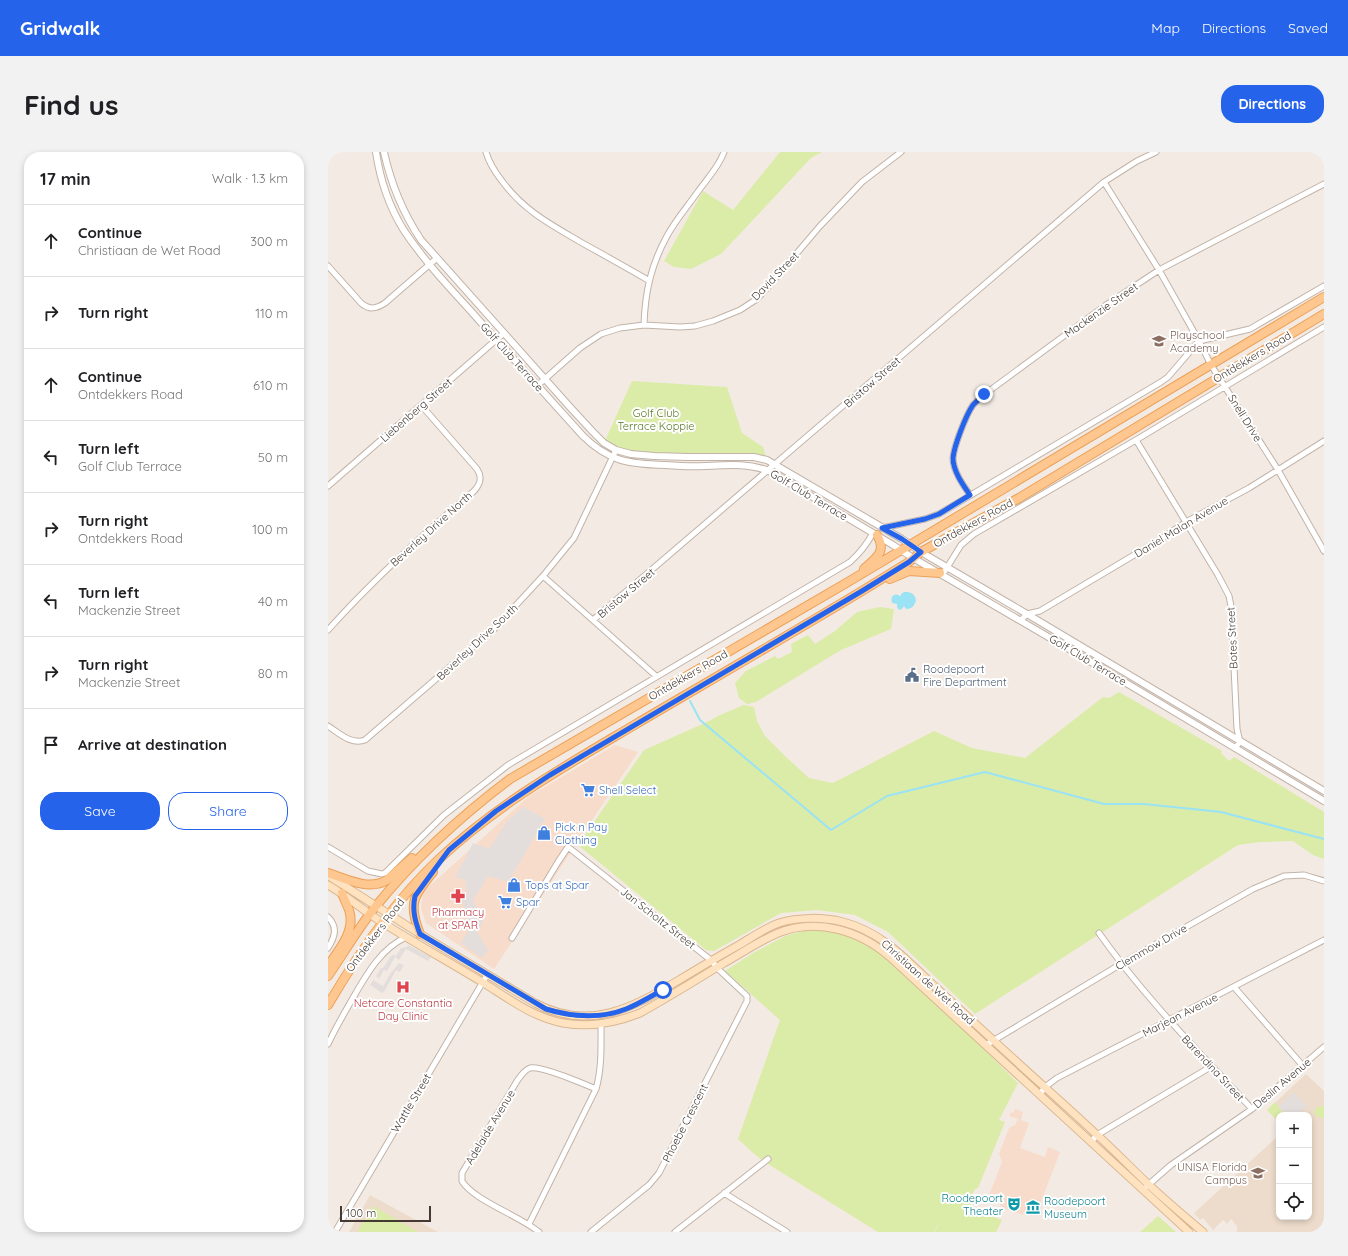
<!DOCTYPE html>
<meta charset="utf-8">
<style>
body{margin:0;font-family:Quicksand,sans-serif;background:#f2f2f2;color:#202124}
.controls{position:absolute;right:12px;bottom:12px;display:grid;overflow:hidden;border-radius:8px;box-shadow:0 2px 6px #0003}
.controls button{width:36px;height:36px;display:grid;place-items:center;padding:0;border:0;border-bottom:1px solid #e0e0e0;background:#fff;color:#202124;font:20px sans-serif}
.scale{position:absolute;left:12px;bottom:10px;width:91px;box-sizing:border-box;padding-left:4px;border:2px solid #453a33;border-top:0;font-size:11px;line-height:14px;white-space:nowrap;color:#453a33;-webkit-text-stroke:3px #fff;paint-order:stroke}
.stop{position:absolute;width:12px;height:12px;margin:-9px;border:3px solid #2563eb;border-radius:50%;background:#fff}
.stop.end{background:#2563eb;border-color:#fff;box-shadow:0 1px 4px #0008}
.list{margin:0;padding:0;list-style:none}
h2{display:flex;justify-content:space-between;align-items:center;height:52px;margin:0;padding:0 16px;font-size:17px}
h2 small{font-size:13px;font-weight:400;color:#757577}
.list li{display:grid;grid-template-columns:26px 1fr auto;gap:12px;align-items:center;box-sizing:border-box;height:72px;padding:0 16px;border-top:1px solid #e0e0e0}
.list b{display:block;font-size:15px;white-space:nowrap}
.list p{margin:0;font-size:13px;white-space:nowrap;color:#757577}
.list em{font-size:13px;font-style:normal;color:#757577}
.actions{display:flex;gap:8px;padding:12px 16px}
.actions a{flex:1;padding:9px 0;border:1px solid #2563eb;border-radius:16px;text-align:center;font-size:14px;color:#2563eb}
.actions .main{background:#2563eb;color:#fff}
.icon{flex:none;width:22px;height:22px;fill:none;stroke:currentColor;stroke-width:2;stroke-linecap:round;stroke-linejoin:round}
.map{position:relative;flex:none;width:996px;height:1080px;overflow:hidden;border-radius:16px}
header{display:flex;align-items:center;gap:24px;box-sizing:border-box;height:56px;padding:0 20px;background:#2563eb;color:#fff}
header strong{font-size:19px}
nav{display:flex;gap:22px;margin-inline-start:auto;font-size:14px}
.intro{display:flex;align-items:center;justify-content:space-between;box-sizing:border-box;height:96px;padding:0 24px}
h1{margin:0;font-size:28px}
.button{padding:10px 18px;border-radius:16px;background:#2563eb;color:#fff;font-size:14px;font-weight:700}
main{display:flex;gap:24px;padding:0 24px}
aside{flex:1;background:#fff;border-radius:16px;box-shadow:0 2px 6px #0003}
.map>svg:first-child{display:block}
.commercial{fill:#f7dbcb}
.education{fill:#eddccb}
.green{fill:#dbeba8}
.parking{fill:#e3dedc}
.water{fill:#99e3f5}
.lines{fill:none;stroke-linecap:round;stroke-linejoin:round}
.stream{stroke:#99e3f5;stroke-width:2}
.minor-casing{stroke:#c2b3a8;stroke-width:7}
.tertiary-casing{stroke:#c2b3a8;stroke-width:8}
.secondary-casing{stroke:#dab791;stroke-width:9}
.primary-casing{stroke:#eca057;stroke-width:10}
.minor{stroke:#fff;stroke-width:5}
.tertiary{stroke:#fff;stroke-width:6}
.secondary{stroke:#ffe3c1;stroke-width:7}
.primary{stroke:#ffc790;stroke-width:8}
.route{stroke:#2563eb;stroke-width:5}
.labels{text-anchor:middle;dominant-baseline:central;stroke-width:4;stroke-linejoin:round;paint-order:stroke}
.street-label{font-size:11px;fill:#453a33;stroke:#fff}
.education-label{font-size:11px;fill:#785e54;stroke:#fff;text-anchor:start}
.park-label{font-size:11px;fill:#567a22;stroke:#fff}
.service-label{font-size:11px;fill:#4e5e75;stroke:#fff;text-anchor:start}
.shop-label{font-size:11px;fill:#366cbe;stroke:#fff;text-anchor:start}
.health-label{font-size:11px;fill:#be3a42;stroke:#fff}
.culture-label{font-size:11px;fill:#0d838f;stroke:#fff;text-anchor:end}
</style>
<header>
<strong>Gridwalk</strong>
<nav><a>Map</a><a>Directions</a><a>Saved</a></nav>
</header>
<div class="intro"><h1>Find us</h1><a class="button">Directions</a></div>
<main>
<aside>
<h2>17 min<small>Walk · 1.3 km</small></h2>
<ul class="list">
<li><svg class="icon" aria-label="ahead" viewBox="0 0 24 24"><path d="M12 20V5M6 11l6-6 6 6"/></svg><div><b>Continue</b><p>Christiaan de Wet Road</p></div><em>300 m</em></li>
<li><svg class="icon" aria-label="right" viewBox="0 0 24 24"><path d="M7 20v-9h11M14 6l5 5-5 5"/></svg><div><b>Turn right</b></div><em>110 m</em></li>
<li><svg class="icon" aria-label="ahead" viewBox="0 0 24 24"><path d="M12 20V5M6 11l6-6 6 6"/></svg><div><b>Continue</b><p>Ontdekkers Road</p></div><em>610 m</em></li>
<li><svg class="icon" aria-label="left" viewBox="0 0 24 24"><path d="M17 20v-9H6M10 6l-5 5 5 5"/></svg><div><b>Turn left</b><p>Golf Club Terrace</p></div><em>50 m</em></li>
<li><svg class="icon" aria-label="right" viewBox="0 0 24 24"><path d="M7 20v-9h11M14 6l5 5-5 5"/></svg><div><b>Turn right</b><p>Ontdekkers Road</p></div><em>100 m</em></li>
<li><svg class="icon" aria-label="left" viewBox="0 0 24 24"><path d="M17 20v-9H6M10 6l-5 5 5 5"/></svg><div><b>Turn left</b><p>Mackenzie Street</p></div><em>40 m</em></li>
<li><svg class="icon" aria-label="right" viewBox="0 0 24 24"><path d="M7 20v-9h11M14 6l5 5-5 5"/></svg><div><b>Turn right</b><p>Mackenzie Street</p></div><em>80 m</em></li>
<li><svg class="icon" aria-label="arrive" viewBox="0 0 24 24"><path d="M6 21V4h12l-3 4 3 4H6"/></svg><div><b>Arrive at destination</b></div></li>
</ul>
<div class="actions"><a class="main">Save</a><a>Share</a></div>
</aside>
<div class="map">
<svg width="996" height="1080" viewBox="0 0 996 1080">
<rect width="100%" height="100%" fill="#f3ebe3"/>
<path class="commercial" d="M287,593l23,7 -56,83 -88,134 -68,-46 -5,-15 2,-16 105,-95z
M687,957l8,3 -2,8 8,3 -9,25 25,9 3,-10 12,5 -24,63 -12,-4 -1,4 -22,-8 -2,-5 -11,-4 14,-36 -3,-8 10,-26 6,-3 3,-6 -9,-3 2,-4 2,1z"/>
<path class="education" d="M978,922l18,17v141h-87v-6l-6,-7 -4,5 -4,-4 -10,10 -10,-12 -3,2 -6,-7 85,-78v82h30v-102h-30v7l-12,-12z
M42,1043l68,37h-89z"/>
<path class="green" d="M452,0h42l-11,6 -90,96 -30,15 -17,-2 -10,-6 39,-70 30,19z
M304,229l95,6 15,46 21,14 4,13 -136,-6 -27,-11z
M552,455l14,2 -3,20 -50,21 -85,52 -9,2 -8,-6 -4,-15 11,-12 29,-15 3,3 14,-7 -1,-8 17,-9 7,9 20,-13 22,-19z
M791,540l103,59 -1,2 8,8 5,-4 90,55v47l-11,-4 -20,-14 -33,1 -22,3 -263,169 -87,-82 -33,-17 -38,-5 -36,3 -67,38 -8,-1 -128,-105 66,-95 61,-27 15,-8 24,-10 10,2 3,14 8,15 20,20 24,22 24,5 101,-52 38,17 53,10 78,-61 6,1z
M479,778h23l26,8 37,22 125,123 -19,37 -37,62 37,-62 6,2 -27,66 -3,1 -6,11 3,8 30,12 -6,12h-61l5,-11 -6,11h-56l-115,-71 -11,-9 -14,-13 42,-119 -55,-49 28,-18 32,-17z
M947,950l9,12 -1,1h-4v7l-12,-12z
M992,954h4v13l-7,-3 -3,-2 1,-5z
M45,1054l45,26h-61z
M830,1064l18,16h-36z"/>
<path class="parking" d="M196,655l21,12 -37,63 -20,-6 -15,24 10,23 -6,9 11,18 -6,8 -21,-15 12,-20 -5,-2 -6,-21 5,-7 -2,-14 -10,-1 18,-35 16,6 19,-29z
M80,793l23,12 -3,4 -22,-12 -7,11 -4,-3 -6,11 -2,3 -3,-1 -5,9 -3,-3 5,-8h2l8,-12 2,-1 3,1 5,-8 6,-1z
M71,811l5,2 -4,7 -4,-2 -12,22 -2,1 -12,-8 3,-5 10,6 7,-12z
M966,940l13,15 -9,8h-12l-7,-9z"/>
<path class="water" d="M576,440c7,0 11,1 12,9 -2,5 -4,8 -10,8l-2,-3 -2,3 -3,1 -2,-3v-3l-5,-1c-2,-7 2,-11 9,-7v-2z"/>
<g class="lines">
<path class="stream" d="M362,549l10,19 131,110 56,-34 98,-24 119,32h40l77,8 103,27"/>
<defs>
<path id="minor" d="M158,0c3,11 9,20 16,29 23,31 50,44 82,63 22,12 43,24 64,36
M776,30l55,88 40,71 12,24 67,105 46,81
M0,114l33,37c8,7 15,6 24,0l52,-45
M316,173c1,-33 7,-60 23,-89 8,-15 20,-29 30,-43 9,-13 22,-26 27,-41
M210,233l42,-37 21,-14 19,-6 24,-3 36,2 15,-1 18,-5 27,-11 17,-11 11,-12 52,-61 42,-44 39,-30
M808,288l82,135 11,21 2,10 6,123 3,13 -5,6
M0,334l176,-153
M642,343c-7,-10 -17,-24 -17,-37 1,-12 13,-43 20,-53 4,-4 8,-8 12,-11l121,-89 53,-35 165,-86
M554,376l43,-9 14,-5 222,-132 7,-5 31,-36 51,-12 74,-43
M615,422l18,-29 13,-11 162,-94 188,-113
M215,424l113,100
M265,468l511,-438 33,-21 19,-9
M693,468l6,-6 13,-3 121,-72 25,-17 63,-34 75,-47
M0,478c45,-50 94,-95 145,-138 7,-7 10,-14 4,-23l-56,-64
M0,574c11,7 23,19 37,14l129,-111 49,-53 31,-38 42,-88
M0,695l40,24 14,3 3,-1 59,-58 64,-50 342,-203c10,-9 17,-18 23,-29
M0,765c10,10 7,20 0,31
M771,781c45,64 100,119 153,176
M184,786l46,-76 10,-15 144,114 5,7 30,28v5l-88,172 -10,12 -58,47
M906,835l69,79
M0,892c8,-17 17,-32 26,-48 14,-24 27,-47 52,-59
M658,893l135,-81 132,-75 31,-13 20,-1 20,6
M712,942l5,-7 12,-9 267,-138
M763,990l6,-7 115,-69
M819,1034l24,-21 81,-56 72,-62
M396,1041l63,39
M201,1072l67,-135c6,-21 5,-43 5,-65
M7,1080l152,-257
M211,1080c-19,-16 -66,-32 -77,-51v-8l55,-92c3,-4 7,-11 13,-13 11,-3 54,16 66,21
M347,1080l93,-73"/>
<path id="tertiary" d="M48,0c4,27 13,54 27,77 19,29 43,55 66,80 38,43 76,85 114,127 26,26 47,28 82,29 13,1 26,2 40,1 22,-1 43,-3 64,5l124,74 20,13 173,101 238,142
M56,0c7,32 19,61 37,88l148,166 24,26 11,11 12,7 15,4 23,2 34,1h66l13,3 135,79 19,13 106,62 297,177"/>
<path id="secondary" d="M1,724l91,58 115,69c54,29 97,5 144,-23 20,-12 40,-24 60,-35 13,-8 26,-17 40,-22 19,-6 44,-6 64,-1 36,9 60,34 86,59 21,19 42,39 63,58 34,32 69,62 103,94 18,16 35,34 53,51 17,16 36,32 55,48
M0,733c19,11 36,26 55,38 32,20 66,39 99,59 26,16 50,35 81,41 27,5 52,0 77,-10 29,-16 56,-33 84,-50 18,-10 35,-22 54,-30 39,-16 83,-2 113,25l298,274"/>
<path id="primary" d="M536,417c12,-11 23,-17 13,-34
M562,427l19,-8 31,2
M0,721c18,6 41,18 59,7l25,-22
M92,782c-12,-30 -7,-38 13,-62
M0,814c10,-15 26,-33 22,-52 -1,-7 -6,-14 -8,-21
M0,824c16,-23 30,-48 48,-70 39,-48 85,-90 134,-127l338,-197 476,-285
M0,853c31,-53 66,-103 110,-145 59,-56 129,-95 198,-136 75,-44 151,-88 226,-133l47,-29 12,-10 98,-54 305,-184"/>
</defs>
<use href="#minor" class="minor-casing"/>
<use href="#tertiary" class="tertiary-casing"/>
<use href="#secondary" class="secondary-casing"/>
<use href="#primary" class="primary-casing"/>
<use href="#minor" class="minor"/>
<use href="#tertiary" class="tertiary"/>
<use href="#secondary" class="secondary"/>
<use href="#primary" class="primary"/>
</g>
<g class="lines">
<path class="route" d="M335,838c-12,6 -24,14 -37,19 -26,10 -54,8 -80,0l-126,-75c-5,-13 -8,-24 -5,-38l34,-46 47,-39 54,-36 312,-184 47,-29 12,-10 -19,-13 -20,-11 43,-9 14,-5 31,-19c-7,-10 -17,-24 -17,-37 1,-12 13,-43 20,-53 4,-4 8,-8 11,-11"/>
</g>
<defs>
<symbol id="school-bare" viewBox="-9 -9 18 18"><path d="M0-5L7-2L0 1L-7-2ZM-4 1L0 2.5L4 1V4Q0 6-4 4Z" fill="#8d6e63" stroke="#fff" stroke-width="2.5" paint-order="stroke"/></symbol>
<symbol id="civic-bare" viewBox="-9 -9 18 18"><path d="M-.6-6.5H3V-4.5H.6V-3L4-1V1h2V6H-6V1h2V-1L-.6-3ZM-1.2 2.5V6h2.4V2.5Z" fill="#5c6f8a" stroke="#fff" stroke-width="2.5" paint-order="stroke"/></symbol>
<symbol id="supermarket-bare" viewBox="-9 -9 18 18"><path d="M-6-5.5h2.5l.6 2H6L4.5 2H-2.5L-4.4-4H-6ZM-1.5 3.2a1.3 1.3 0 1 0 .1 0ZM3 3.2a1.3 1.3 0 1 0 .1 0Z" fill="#3f7fe0" stroke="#fff" stroke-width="2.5" paint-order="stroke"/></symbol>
<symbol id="shop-bare" viewBox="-9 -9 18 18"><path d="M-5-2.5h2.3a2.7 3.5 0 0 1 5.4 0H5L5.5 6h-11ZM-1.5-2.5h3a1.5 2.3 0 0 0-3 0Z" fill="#3f7fe0" stroke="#fff" stroke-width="2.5" paint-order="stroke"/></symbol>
<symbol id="pharmacy-bare" viewBox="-9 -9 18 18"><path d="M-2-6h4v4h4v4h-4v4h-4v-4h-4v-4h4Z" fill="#e0444e" stroke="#fff" stroke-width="2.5" paint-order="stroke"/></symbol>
<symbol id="hospital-bare" viewBox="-9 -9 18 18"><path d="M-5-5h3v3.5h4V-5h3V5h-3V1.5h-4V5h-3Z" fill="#e0444e" stroke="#fff" stroke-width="2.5" paint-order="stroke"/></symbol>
<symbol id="university-bare" viewBox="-9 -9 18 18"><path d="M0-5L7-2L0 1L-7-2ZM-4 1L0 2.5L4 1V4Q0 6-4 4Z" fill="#8d6e63" stroke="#fff" stroke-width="2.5" paint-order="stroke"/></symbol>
<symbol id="theatre-bare" viewBox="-9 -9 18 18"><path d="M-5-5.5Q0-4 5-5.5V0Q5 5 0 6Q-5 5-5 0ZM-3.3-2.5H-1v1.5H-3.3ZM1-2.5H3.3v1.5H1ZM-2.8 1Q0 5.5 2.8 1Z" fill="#0f9aa8" stroke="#fff" stroke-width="2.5" paint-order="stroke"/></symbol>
<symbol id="museum-bare" viewBox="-9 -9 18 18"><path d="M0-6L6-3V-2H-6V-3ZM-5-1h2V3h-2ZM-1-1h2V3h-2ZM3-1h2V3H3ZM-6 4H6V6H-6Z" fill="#0f9aa8" stroke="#fff" stroke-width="2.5" paint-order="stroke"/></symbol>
</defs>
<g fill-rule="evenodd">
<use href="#school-bare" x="821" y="179" width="20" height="20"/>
<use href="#civic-bare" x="574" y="513" width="20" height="20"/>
<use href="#supermarket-bare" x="250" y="628" width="20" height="20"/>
<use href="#shop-bare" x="206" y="671" width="20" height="20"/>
<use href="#shop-bare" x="176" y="723" width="20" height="20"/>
<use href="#pharmacy-bare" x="120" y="734" width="20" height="20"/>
<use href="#supermarket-bare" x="167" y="740" width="20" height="20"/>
<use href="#hospital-bare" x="65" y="825" width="20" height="20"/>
<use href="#university-bare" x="920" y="1011" width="20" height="20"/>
<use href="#theatre-bare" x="676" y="1042" width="20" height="20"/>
<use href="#museum-bare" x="695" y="1045" width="20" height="20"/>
</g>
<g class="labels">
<g class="street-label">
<text transform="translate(447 124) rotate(-46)">David Street</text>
<text transform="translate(773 158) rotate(-35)">Mackenzie Street</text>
<text transform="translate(184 205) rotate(48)">Golf Club Terrace</text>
<text transform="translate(924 205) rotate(-31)">Ontdekkers Road</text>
<text transform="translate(544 230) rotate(-41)">Bristow Street</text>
<text transform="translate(88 258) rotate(-41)">Liebenberg Street</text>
<text transform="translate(917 266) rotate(58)">Snell Drive</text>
<text transform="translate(481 343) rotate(31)">Golf Club Terrace</text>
<text transform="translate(645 371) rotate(-29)">Ontdekkers Road</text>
<text transform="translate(853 375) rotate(-31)">Daniel Malan Avenue</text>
<text transform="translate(103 377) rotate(-42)">Beverley Drive North</text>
<text transform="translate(298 441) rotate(-40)">Bristow Street</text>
<text transform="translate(904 486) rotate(-93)">Botes Street</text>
<text transform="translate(149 490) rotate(-43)">Beverley Drive South</text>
<text transform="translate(760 508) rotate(31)">Golf Club Terrace</text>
<text transform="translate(360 523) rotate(-30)">Ontdekkers Road</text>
<text transform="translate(330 766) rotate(38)">Jan Scholtz Street</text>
<text transform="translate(47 783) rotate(-53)">Ontdekkers Road</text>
<text transform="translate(823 795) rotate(-30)">Clemmow Drive</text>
<text transform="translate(600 830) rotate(42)">Christiaan de Wet Road</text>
<text transform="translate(852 863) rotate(-27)">Marjean Avenue</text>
<text transform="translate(885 916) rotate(47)">Barendina Street</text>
<text transform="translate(954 931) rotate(-40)">Deslin Avenue</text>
<text transform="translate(83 951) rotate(-59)">Wattle Street</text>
<text transform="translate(357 971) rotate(-63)">Phoebe Crescent</text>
<text transform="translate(162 975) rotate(-59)">Adelaide Avenue</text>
</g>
<g class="education-label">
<text x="842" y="183">Playschool<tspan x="842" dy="13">Academy</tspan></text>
<text x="919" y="1015" text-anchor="end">UNISA Florida<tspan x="919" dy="13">Campus</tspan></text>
</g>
<g class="park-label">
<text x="328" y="261">Golf Club<tspan x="328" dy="13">Terrace Koppie</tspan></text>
</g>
<g class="service-label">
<text x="595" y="517">Roodepoort<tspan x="595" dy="13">Fire Department</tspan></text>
</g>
<g class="shop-label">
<text x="271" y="638">Shell Select</text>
<text x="227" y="675">Pick n Pay<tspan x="227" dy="13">Clothing</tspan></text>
<text x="197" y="733">Tops at Spar</text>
<text x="188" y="750">Spar</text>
</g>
<g class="health-label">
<text x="130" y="760">Pharmacy<tspan x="130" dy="13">at SPAR</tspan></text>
<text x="75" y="851">Netcare Constantia<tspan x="75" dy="13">Day Clinic</tspan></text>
</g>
<g class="culture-label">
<text x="675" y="1046">Roodepoort<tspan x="675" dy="13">Theater</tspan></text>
<text x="716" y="1049" text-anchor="start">Roodepoort<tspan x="716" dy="13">Museum</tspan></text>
</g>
</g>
</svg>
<div class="controls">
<button>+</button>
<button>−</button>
<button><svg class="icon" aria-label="locate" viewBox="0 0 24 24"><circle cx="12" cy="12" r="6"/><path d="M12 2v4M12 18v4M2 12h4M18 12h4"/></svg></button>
</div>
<div class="scale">100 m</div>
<div class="stop" style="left:335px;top:838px"></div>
<div class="stop end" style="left:656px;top:242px"></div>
</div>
</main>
